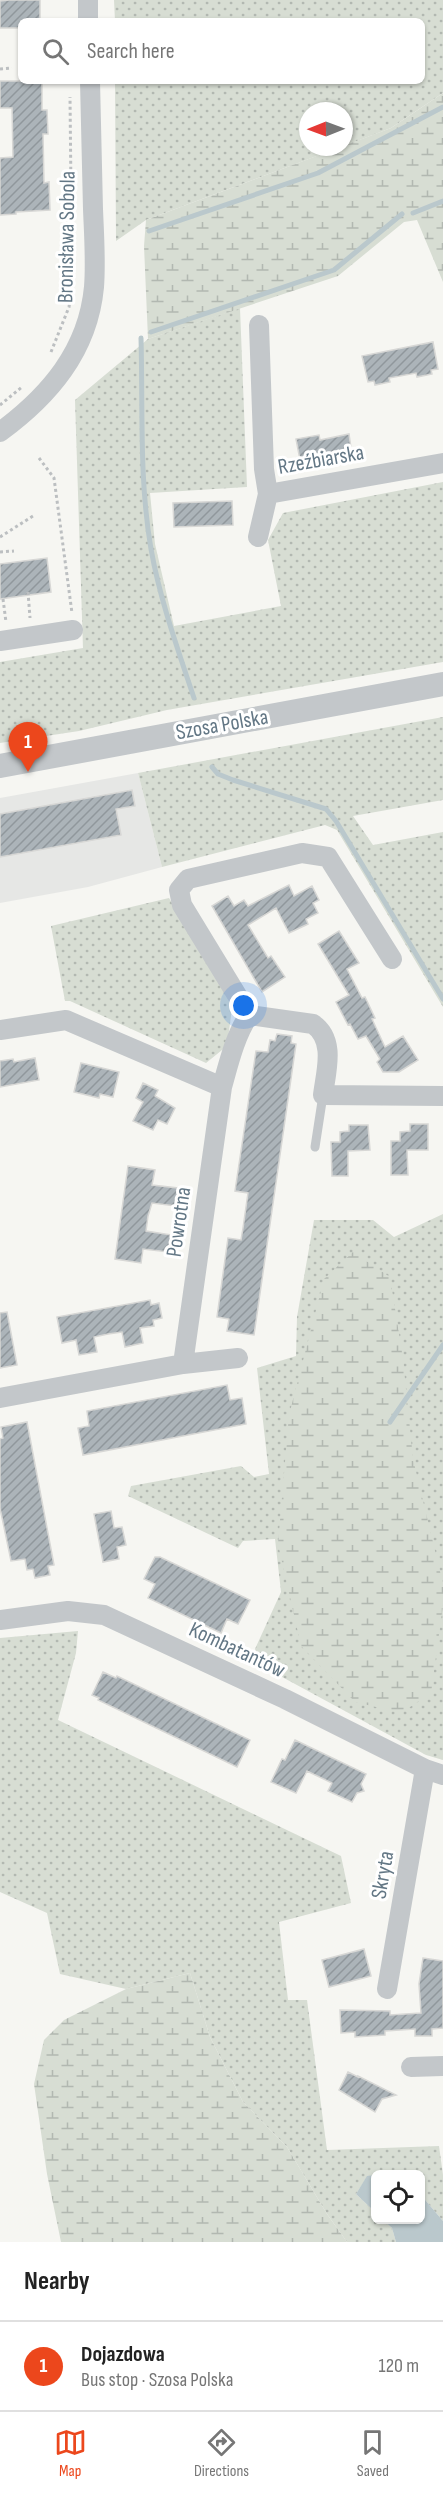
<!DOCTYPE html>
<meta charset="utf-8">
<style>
body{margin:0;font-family:"Sofia Sans Condensed",sans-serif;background:#f2f2f2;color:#222}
.controls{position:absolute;right:18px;bottom:18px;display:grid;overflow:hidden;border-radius:9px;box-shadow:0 2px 4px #0004}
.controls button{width:54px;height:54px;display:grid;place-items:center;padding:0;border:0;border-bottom:2px solid #e0e0e0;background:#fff;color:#222;font:30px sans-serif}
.compass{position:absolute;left:299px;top:102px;width:54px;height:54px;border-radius:50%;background:#fff;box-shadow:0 2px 4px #0004;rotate:269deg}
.you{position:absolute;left:244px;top:1006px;width:21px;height:21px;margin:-15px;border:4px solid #fff;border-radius:50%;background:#1a73e8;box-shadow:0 0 0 9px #1a73e833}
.badge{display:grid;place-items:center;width:39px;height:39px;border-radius:50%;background:#ec471c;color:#fff;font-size:20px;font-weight:700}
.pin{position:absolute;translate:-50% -50px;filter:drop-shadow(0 2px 3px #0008)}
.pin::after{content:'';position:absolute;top:32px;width:21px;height:18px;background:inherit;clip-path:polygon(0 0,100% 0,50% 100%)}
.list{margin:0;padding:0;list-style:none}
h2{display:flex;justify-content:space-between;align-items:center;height:78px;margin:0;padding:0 24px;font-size:26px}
h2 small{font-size:20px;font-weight:400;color:#767676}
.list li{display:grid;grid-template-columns:39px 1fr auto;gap:18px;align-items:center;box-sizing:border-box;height:90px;padding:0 24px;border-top:2px solid #e0e0e0}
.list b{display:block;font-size:22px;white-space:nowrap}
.list p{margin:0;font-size:20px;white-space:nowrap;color:#767676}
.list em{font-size:20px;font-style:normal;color:#767676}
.icon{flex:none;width:33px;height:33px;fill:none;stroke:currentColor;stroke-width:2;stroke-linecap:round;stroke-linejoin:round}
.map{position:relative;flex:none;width:443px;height:2242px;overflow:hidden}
.search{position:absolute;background:#fff;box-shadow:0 2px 4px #0004;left:18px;right:18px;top:18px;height:66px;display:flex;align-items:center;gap:15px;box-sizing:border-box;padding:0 21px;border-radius:9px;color:#767676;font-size:22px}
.sheet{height:168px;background:#fff}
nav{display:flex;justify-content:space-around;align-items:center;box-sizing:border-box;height:84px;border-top:2px solid #e0e0e0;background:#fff;font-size:16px;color:#767676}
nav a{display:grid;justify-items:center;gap:3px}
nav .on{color:#ec471c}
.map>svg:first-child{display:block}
.built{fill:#e6e7e5}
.green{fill:url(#green-dots)}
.wetland{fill:url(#wetland-marsh)}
.water{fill:#bac8cc}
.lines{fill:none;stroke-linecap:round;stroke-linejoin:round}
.stream{stroke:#bac8cc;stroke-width:5}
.building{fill:url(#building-hatch);stroke:#d7d7d5;stroke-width:1.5}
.path{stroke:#bcbfc1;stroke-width:3;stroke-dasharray:3 3;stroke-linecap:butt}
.service{stroke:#c3c7ca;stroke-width:9}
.minor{stroke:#c3c7ca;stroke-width:20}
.tertiary{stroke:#c3c7ca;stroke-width:24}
.labels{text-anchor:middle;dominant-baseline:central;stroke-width:6;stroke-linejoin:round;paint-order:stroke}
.street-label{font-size:22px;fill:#637785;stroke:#fff}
</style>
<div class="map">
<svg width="443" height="2242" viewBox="0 0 443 2242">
<defs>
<pattern id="green-dots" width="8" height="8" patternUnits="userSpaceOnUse" patternTransform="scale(1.5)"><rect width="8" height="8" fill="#d7ddd3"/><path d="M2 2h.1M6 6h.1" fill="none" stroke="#b2b8b1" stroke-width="1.8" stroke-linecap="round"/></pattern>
<pattern id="wetland-marsh" width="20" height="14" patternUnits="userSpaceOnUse" patternTransform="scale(1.5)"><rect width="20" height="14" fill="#d7ddd3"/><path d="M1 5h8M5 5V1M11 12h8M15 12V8" fill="none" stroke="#b2b8b1"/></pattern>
<pattern id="building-hatch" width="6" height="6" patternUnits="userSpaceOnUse" patternTransform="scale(1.5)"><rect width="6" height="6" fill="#acb4b9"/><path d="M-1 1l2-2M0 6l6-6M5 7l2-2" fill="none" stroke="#90979c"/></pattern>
</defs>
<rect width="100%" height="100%" fill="#f6f6f2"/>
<path class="built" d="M138,773l24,94 -74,20 -88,16v-105z"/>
<path class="green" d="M114,0h329v93l-52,35 -47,18v-35h-36v36h33l-195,73 -30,21 -1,-160h307v-60h-307z
M240,308l7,179 -97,6 5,51 19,82 107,-20 -13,-66 15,-27 160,-31v180l-276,48 -88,21 -79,12v-81l83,-14 -8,-248 73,-61z
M443,717v83l-90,16 20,29 70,-13v175l-106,-177 -12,-5 -163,42 -24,-94z
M169,898l64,103 -6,45 -21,17 -136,-62h-5l-14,-75z
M443,1214v546l-17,-5 -166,-90 -5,-16 26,-57 -6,-53 -32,2 -5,7 -110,-52 3,-10 110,-20 13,11 15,-3 -12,-106 39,-12 1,-39 17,-97h59l21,17z
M78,1631l-2,22 -18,67 283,136 10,47 -72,19 9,78h19l20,150 112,-4 4,29v46l-22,-26 -1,-21h-19l-4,-4 -30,7 -11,17 19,18 1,8h7l9,8 4,14h-49l-20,-28 -40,-67 -44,-45 -33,-65 -20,-64 -64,16 -66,-15 -13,-61 -47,-21v-254z"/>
<path class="wetland" d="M443,93v189l-26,-62 -13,2 -66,54 -190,63 -4,-93 2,-26 245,-92z
M353,1252l37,25 13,82 10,100 30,125v21l-12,88 -30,20 -46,-11 -54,-56 -23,-102 11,-129 35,-136z
M190,1973l20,64 33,65 44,45 40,67 20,28h-286l-14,-68 -13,-90 10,-44 20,-20 62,-31z"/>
<path class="water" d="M375,2175h1l-1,37 -19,-18 11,-18z
M421,2195l22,26v21h-47l-4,-14 -9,-8h37z"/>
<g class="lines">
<path class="stream" d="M413,213l30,-12
M149,231l169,-58 125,-66
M151,332l183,-62 68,-56
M141,338c2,70 -2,142 10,211 9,51 27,101 43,149
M212,767l6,7 15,6 93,29 10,12 107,178
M390,1422l53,-77"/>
</g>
<path class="building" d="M9,0h31v21h-19v7h-21v-27z
M0,81h42v29h5l1,24h-5l1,49 5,-1 1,28 -34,2v2l-16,1v-57l13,-1 -1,-49h-12z
M433,342l5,27 -7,1 1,4 -15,3 -1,-4 -27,5 1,4 -15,3 -1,-4 -6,1 -6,-26z
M349,434l3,21 -24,5 -1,-5 -27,5 -4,-21 23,-4 1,5z
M232,501l1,24 -59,2 -1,-24z
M47,558l4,34 -51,7v-35z
M132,790l3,16 -19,3 5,26 -121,22v-43z
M289,885l5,11 18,-10 7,14 -6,3 5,10 -12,6 2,5 -19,9 -13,-25 -28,17 20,33 3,-2 14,21 -23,15 -50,-86 16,-10 6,10 10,-6 4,6z
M339,931l20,32 -12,6 15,29 3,-1 10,21 -3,1 13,28 18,-11 15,24 -19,12h-16l-6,-10 3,-3 -14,-23 -8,3 -8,-15 -2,1 -12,-23 13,-7 -31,-51z
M277,1034l15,2 -1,7 5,1 -42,291 -27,-4 2,-12 -12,-2 11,-79 13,2 2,-12 5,-35 -13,-2 21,-140 12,1 2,-12 5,1z
M35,1058l4,22 -39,7v-26l13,-2 1,3z
M81,1063l38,9 -6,25 -13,-3 -1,4 -25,-6z
M143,1083l15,7 -3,6 20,12 -8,16 -9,-4 -5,10 -20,-9 10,-19 -7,-4z
M410,1124h18v26h-21l1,25h-17v-34h9v-9l10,-1z
M349,1125h19l2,25 -22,1v25h-16l-1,-34h9v-10l9,-1z
M128,1166l27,4 -3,15 26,3 -2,18 -24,-3 -4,13 -2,15 26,4 -3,17 -26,-3 -2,14 -26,-4z
M150,1300l1,5 8,-2 3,15 -9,2 1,6 -14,2 3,15 -18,4 -3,-15 -14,2 -14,3 3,15 -18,3 -3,-15 -14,3 -5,-26z
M7,1312l10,53 -17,3v-55z
M227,1385l3,15 12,-2 4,26 -163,31 -5,-27 11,-2 -2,-15z
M27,1422l27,143 -6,1 2,9 -15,3 -2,-9 -6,1 -2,-11 -14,2 -11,-53v-69l3,-1 -2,-11z
M111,1511l3,17 8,-1 4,18 -9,2 2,12 -16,3 -9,-48z
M155,1557h5l90,43 -12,24 -11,-5 -6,14 -73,-35 7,-14 -11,-5z
M103,1672l13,6 1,-2 133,64 -13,27 -139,-67 1,-2 -7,-3z
M295,1740l71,34 -5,10 3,7 -7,2 -5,9 -24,-11 4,-8 -25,-12 -11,22 -25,-11 11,-23 3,1z
M364,1949l7,27 -42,11 -7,-27z
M423,1958l20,3v67l-11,1v7h-17v-7l-30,2v4l-30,2v-5l-14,1 -1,-23 50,1v4l31,-2 -2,-29z
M348,2072l10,5v-1l38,19 -14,4 -7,13 -36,-22z"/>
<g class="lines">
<path class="path" d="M0,69l12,-1
M51,352l18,-45 3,-22 -2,-188
M0,405l22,-18
M39,458l15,20 18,135
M0,537l33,-21
M0,552l14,-1
M28,592l2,26
M3,599l3,23"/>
<path class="service" d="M315,1147l8,-52"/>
<path class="minor" d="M88,0v21
M259,325l5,144 4,25 175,-31
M0,432c49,-36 88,-81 94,-145 2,-25 0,-52 -1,-78 -1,-42 -2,-85 -3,-128
M258,537l10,-43
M0,641l73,-11
M249,1015l-67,-110 -3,-15 9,-11 114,-26 26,4 64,102
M0,1030l66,-10 156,67 -39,277 -183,34
M222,1087c7,-25 13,-51 27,-72l64,9c23,16 13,47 10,71l120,1
M183,1364l55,-6
M0,1620l68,-9 36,4 181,84 140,70 18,6
M387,1989l38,-220
M411,2067l32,-1"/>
<path class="tertiary" d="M0,766l443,-82"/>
</g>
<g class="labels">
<g class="street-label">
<text transform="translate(67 237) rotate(-89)">Bronisława Sobola</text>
<text transform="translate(321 460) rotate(-10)">Rzeźbiarska</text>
<text transform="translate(222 725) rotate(-10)">Szosa Polska</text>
<text transform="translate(179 1222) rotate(-82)">Powrotna</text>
<text transform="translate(237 1650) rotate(25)">Kombatantów</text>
<text transform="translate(383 1875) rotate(-80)">Skryta</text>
</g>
</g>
</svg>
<div class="controls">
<button><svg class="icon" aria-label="locate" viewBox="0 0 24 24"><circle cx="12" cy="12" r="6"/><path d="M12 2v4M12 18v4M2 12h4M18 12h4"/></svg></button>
</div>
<svg class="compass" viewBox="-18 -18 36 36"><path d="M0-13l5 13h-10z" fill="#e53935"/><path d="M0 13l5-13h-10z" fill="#767676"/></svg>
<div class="you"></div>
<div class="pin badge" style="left:28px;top:772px">1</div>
<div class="search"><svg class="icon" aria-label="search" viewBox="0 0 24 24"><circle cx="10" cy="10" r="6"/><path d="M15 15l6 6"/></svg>Search here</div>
</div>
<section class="sheet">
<h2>Nearby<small></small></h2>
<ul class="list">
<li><span class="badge">1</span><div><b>Dojazdowa</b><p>Bus stop · Szosa Polska</p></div><em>120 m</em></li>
</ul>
</section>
<nav>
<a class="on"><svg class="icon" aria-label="map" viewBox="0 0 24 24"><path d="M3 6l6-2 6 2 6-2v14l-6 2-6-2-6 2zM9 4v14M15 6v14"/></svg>Map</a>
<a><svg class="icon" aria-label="directions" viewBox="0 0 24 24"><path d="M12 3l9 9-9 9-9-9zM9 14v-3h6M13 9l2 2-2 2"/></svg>Directions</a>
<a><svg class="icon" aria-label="saved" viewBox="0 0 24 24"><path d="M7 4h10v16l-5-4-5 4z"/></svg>Saved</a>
</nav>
